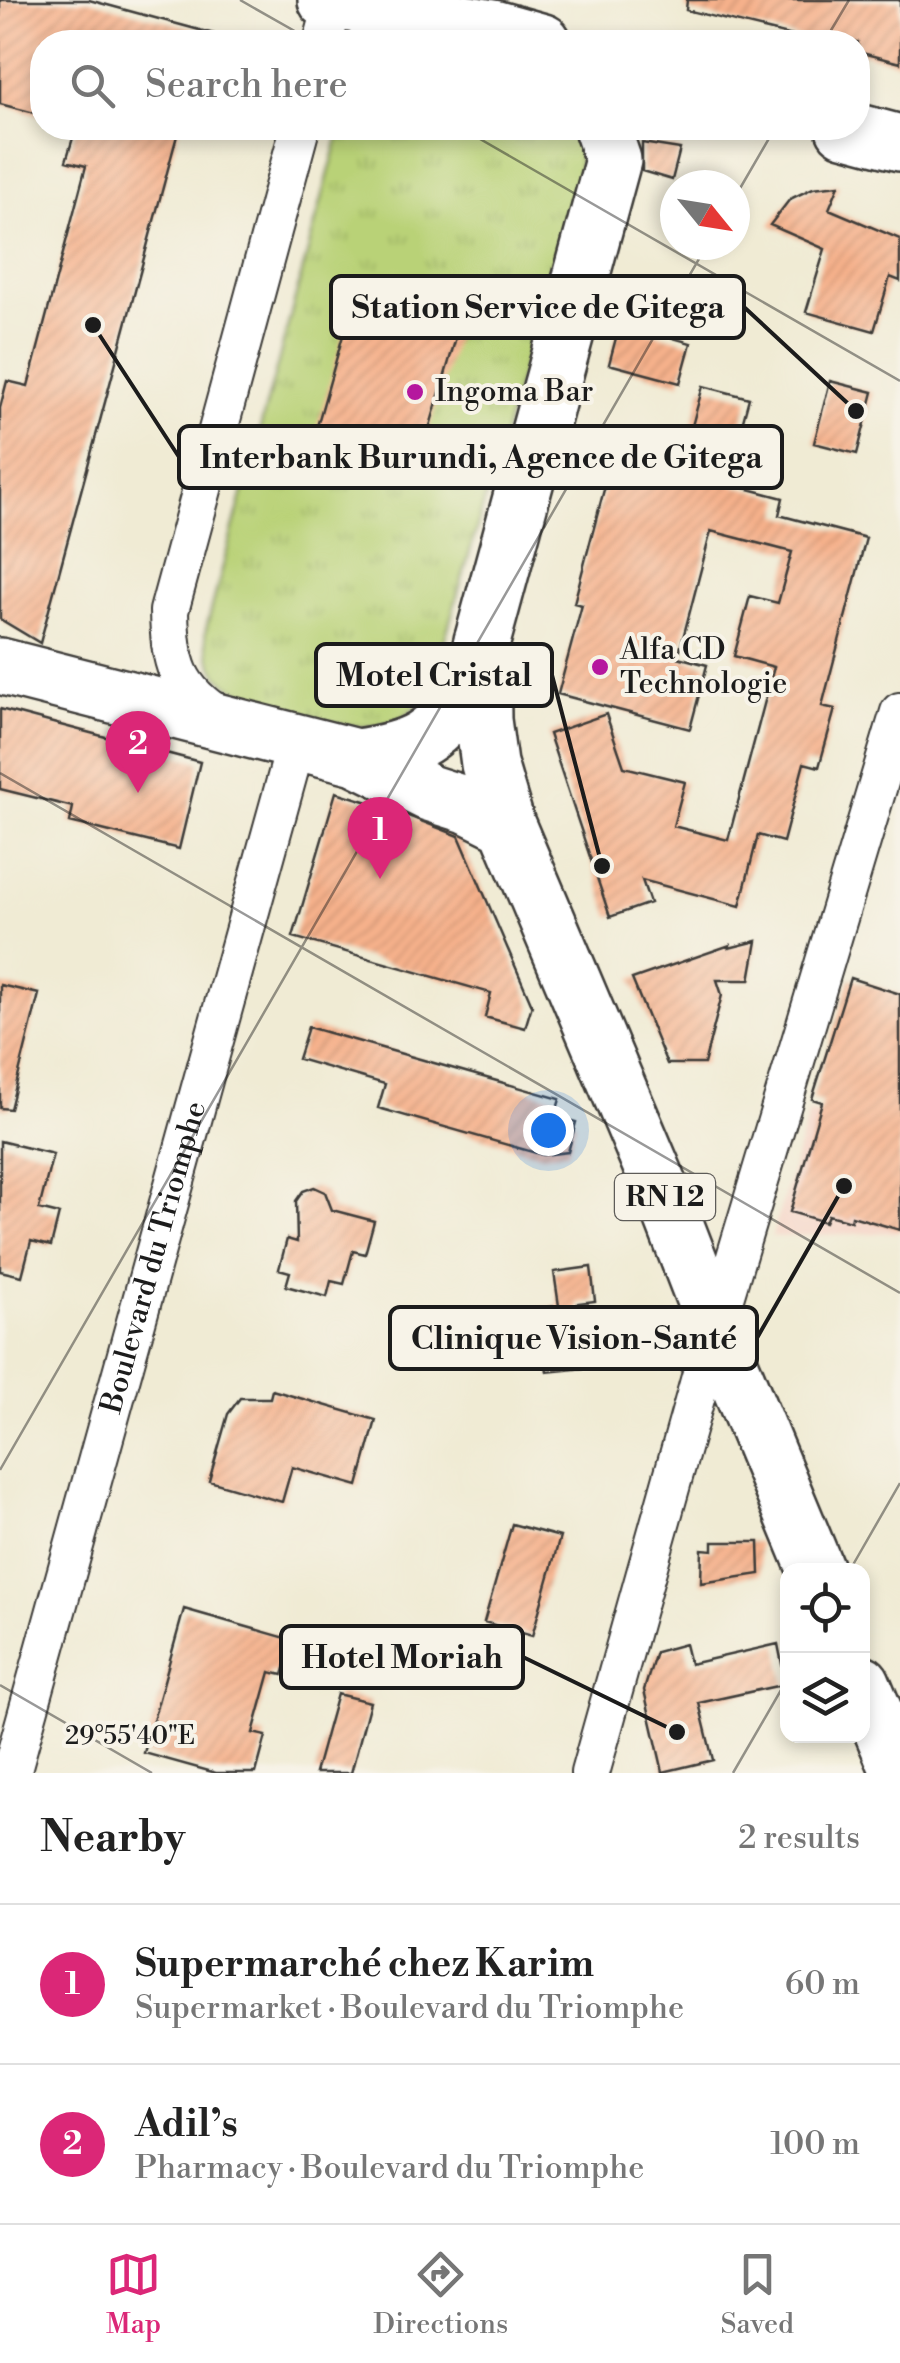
<!DOCTYPE html>
<meta charset="utf-8">
<style>
body{margin:0;font-family:"Libre Bodoni",serif;background:#f6f6f6;color:#222}
.controls{position:absolute;right:30px;bottom:30px;display:grid;overflow:hidden;border-radius:20px;box-shadow:0 5px 15px #0003}
.controls button{width:90px;height:90px;display:grid;place-items:center;padding:0;border:0;border-bottom:2px solid #e0e0e0;background:#fff;color:#222;font:50px sans-serif}
.compass{position:absolute;left:660px;top:170px;width:90px;height:90px;border-radius:50%;background:#fff;box-shadow:0 5px 15px #0003;rotate:120deg}
.you{position:absolute;left:548px;top:1130px;width:35px;height:35px;margin:-25px;border:8px solid #fff;border-radius:50%;background:#1a73e8;box-shadow:0 0 0 15px #1a73e833}
.badge{display:grid;place-items:center;width:65px;height:65px;border-radius:50%;background:#db2777;color:#fff;font-size:32px;font-weight:700}
.pin{position:absolute;translate:-50% -82px;filter:drop-shadow(0 2px 5px #0008)}
.pin::after{content:'';position:absolute;top:52px;width:35px;height:30px;background:inherit;clip-path:polygon(0 0,100% 0,50% 100%)}
.list{margin:0;padding:0;list-style:none}
h2{display:flex;justify-content:space-between;align-items:center;height:130px;margin:0;padding:0 40px;font-size:42px}
h2 small{font-size:32px;font-weight:400;color:#767676}
.list li{display:grid;grid-template-columns:65px 1fr auto;gap:30px;align-items:center;box-sizing:border-box;height:160px;padding:0 40px;border-top:2px solid #e0e0e0}
.list b{display:block;font-size:38px;white-space:nowrap}
.list p{margin:0;font-size:32px;white-space:nowrap;color:#767676}
.list em{font-size:32px;font-style:normal;color:#767676}
.icon{flex:none;width:55px;height:55px;fill:none;stroke:currentColor;stroke-width:2;stroke-linecap:round;stroke-linejoin:round}
.map{position:relative;flex:none;width:900px;height:1773px;overflow:hidden}
.search{position:absolute;background:#fff;box-shadow:0 5px 15px #0003;left:30px;right:30px;top:30px;height:110px;display:flex;align-items:center;gap:25px;box-sizing:border-box;padding:0 35px;border-radius:40px;color:#767676;font-size:38px}
.sheet{height:450px;background:#fff}
nav{display:flex;justify-content:space-around;align-items:center;box-sizing:border-box;height:140px;border-top:2px solid #e0e0e0;background:#fff;font-size:28px;color:#767676}
nav a{display:grid;justify-items:center;gap:5px}
nav .on{color:#db2777}
.map>svg:first-child{display:block}
.built{fill:#f6d2c4}
.grass{fill:url(#grass-tufts);stroke:#6a774a;stroke-width:2.5}
.building{fill:url(#building-hatch)}
.lines{fill:none;stroke-linecap:round;stroke-linejoin:round}
.minor-casing{stroke:#3c3b38;stroke-width:42}
.primary-casing{stroke:#3c3b38;stroke-width:60}
.minor{stroke:#fff;stroke-width:38}
.primary{stroke:#fff;stroke-width:55}
.ticks{fill:none;stroke:#1c1c1c;stroke-width:2.5;stroke-opacity:0.45}
.poi-dot{fill:#b5179e;stroke:#f7f3e8;stroke-width:4}
.labels{text-anchor:middle;dominant-baseline:central;stroke-width:8;stroke-linejoin:round;paint-order:stroke}
.shield{fill:#f7f3e8;stroke:#5e5c59;stroke-width:2.5}
.shield-label{font-size:28px;font-weight:bold;fill:#1c1c1c}
.poi-label{font-size:30px;fill:#1c1c1c;stroke:#f7f3e8;text-anchor:start}
.street-label{font-size:30px;fill:#1c1c1c;stroke:#f7f3e8}
.ticks-label{font-size:25px;text-anchor:middle;fill:#1c1c1c;stroke:#f7f3e8;stroke-width:8;stroke-linejoin:round;paint-order:stroke}
.leader{fill:none;stroke:#1c1c1c;stroke-width:4}
.callout-dot{fill:#1c1c1c;stroke:#f7f3e8;stroke-width:4}
.callout{fill:#f7f3e8;stroke:#1c1c1c;stroke-width:4}
.callout-label{font-size:32px;text-anchor:middle;font-weight:bold;fill:#1c1c1c}
</style>
<div class="map">
<svg width="900" height="1773" viewBox="0 0 900 1773">
<defs>
<pattern id="grass-tufts" width="24" height="20" patternUnits="userSpaceOnUse" patternTransform="scale(2.5)"><rect width="24" height="20" fill="#b9d277"/><path d="M3 7l-1-3M5 7V3M7 7l1-3M15 17l-1-3M17 17v-4M19 17l1-3" fill="none" stroke="#9eb466"/></pattern>
<pattern id="building-hatch" width="6" height="6" patternUnits="userSpaceOnUse" patternTransform="scale(2.5)"><rect width="6" height="6" fill="#f6b18b"/><path d="M-1 1l2-2M0 6l6-6M5 7l2-2" fill="none" stroke="#d29877"/></pattern>
</defs>
<rect width="100%" height="100%" fill="#f7f3e8"/>
<filter id="ink" filterUnits="userSpaceOnUse"><feTurbulence type="fractalNoise" baseFrequency=".01" numOctaves="2"/><feDisplacementMap in="SourceGraphic" scale="20" xChannelSelector="R" yChannelSelector="G"/><feConvolveMatrix kernelMatrix="1 2 1 2 8 2 1 2 1" color-interpolation-filters="sRGB"/></filter>
<filter id="wash" filterUnits="userSpaceOnUse"><feTurbulence type="fractalNoise" baseFrequency=".0048" numOctaves="4" result="noise"/><feDisplacementMap in="SourceGraphic" scale="40" xChannelSelector="R" yChannelSelector="G"/><feGaussianBlur stdDeviation="2.25" result="paint"/><feColorMatrix in="noise" values="0 0 0 0 0 0 0 0 0 0 0 0 0 0 0 0 0 1.4 0 .05"/><feComposite in="paint" operator="in"/></filter>
<g filter="url(#wash)">
<rect width="100%" height="100%" fill="#f0ebd4"/>
<path class="built" d="M809,1112l91,27v93l-128,5z"/>
<path class="grass" d="M341,128h232l7,19 -1,25 -147,512c-8,12 -17,26 -30,34 -13,7 -31,9 -46,8 -31,-3 -116,-25 -136,-49 -11,-13 -13,-28 -15,-44z"/>
<g id="blocks">
<path class="building" d="M0,0h89l125,34 -1,8h-171v73l-42,-11z
M687,0h213v63l-42,-11v-10h-41l-131,-32z
M76,128h103l-139,515 -40,-24v-211l7,-27 21,5 58,-220 -20,-5z
M642,143l38,6 -8,31 -30,-9z
M839,185l-10,24 71,30v42l-10,-4 -16,54 -68,-19 19,-63 -55,-24 20,-26 23,-11z
M352,304l105,30 -37,126 -104,-30z
M620,323l71,20 -11,40 -71,-19z
M830,381l43,11 -16,62 -43,-11z
M703,386l46,12 -23,85 57,15 -4,17 87,23 -44,168 13,3 -16,58 -15,-4 -21,79 -25,-7 -18,71 -98,-26 8,23 -40,14 -61,-183 57,-20 18,53 61,15 -12,44 55,14 46,-173 -40,-11 16,-60 28,7 14,-51 -81,-21 -33,126 29,8 -17,64 -132,-35 24,-89 -8,-2 36,-136 66,17z
M0,709l200,53 -21,87 -109,-27 3,-15 -73,-18z
M336,792l52,16 71,28 73,169 -7,23 -40,-11 6,-24 -198,-56z
M757,941l-7,39h-33l5,15 -18,69h-37l-35,-85 98,-34 -1,3z
M850,978l50,16v236l-48,-14 -1,5 -23,-6 -3,7 -35,-10 32,-110 -10,-3z
M0,985l39,9 -29,115 -10,-1z
M308,1027l252,72 -5,17 21,6 -8,30 -25,3 -165,-47 7,-24 -87,-25z
M0,1141l53,13 -14,55 20,5 -8,32 -20,-5 -9,35 -22,-5z
M314,1187l11,5 7,18 42,11 -9,33 -12,-3 -9,33 -13,-3 -4,16 -41,-11 4,-14 -11,-3 8,-30 10,3 -1,-41 7,-10z
M591,1267l4,34 -17,2 8,65 -39,4 -8,-64 20,-2 -5,-34z
M272,1390l104,30 -18,66 -66,-19 -10,35 -73,-21 19,-67 12,-16h30z
M512,1524l48,13 -28,99 -48,-14z
M713,1542h46l1,32 -59,9 1,-34 11,1z
M184,1609l109,31 -10,35 -13,-3 -17,61 13,3 -10,37h-40l-72,-20z
M685,1644l5,20 88,-20 8,40 -87,19 14,57 -50,12 -19,-82 12,-38z
M337,1694l33,8 -19,71h-36z"/>
</g>
</g>
<g filter="url(#ink)">
<use href="#blocks" fill-opacity="0" stroke="#3c3b38" stroke-width="2.5"/>
<g class="lines">
<defs>
<g id="minor">
<path d="M323,42l11,-40"/>
<path d="M221,717c-45,-28 -51,-55 -52,-106l131,-483"/>
<path id="s1" d="M11,1773l286,-1032"/>
<path d="M590,1773l125,-446 185,-615"/>
</g>
<path id="primary" d="M326,0l167,28 50,14
M844,128l56,15
M482,641l1,79 6,44 18,61 162,383 46,119 101,243
M0,666l356,91 73,36 38,12 40,20
M356,757c60,-8 81,-20 114,-71l143,-526 -11,-32
M862,1683l38,90"/>
</defs>
<use href="#minor" class="minor-casing"/>
<use href="#primary" class="primary-casing"/>
<use href="#minor" class="minor"/>
<use href="#primary" class="primary"/>
</g>
</g>
<path class="ticks" d="M240,0l74,42M824,42l25,-42M461,128l439,253M735,197l40,-69M0,773l900,520M0,1470l707,-1225M850,1570l50,-87M0,1685l152,88M733,1773l55,-95"/>
<g class="poi-dot">
<circle cx="415" cy="392" r="10"/>
<circle cx="600" cy="667" r="10"/>
</g>
<g class="labels">
<rect class="shield" x="615" y="1174" width="100" height="46" rx="8"/>
<g class="shield-label">
<text x="665" y="1197">RN 12</text>
</g>
<g class="poi-label">
<text x="435" y="392">Ingoma Bar</text>
<text x="620" y="650">Alfa CD<tspan x="620" dy="34">Technologie</tspan></text>
</g>
<g class="street-label">
<text stroke="none"><textPath href="#s1" startOffset="535">Boulevard du Triomphe</textPath></text>
</g>
</g>
<g class="ticks-label">
<text x="130" y="1744">29°55'40"E</text>
</g>
<path class="leader" d="M856 411L744 307M93 325L179 457M602 866L552 675M844 1186L757 1338M677 1732L523 1657"/>
<g class="callout-dot">
<circle cx="856" cy="411" r="10"/>
<circle cx="93" cy="325" r="10"/>
<circle cx="602" cy="866" r="10"/>
<circle cx="844" cy="1186" r="10"/>
<circle cx="677" cy="1732" r="10"/>
</g>
<g class="callout">
<rect x="331" y="276" width="413" height="62" rx="10"/>
<rect x="179" y="426" width="603" height="62" rx="10"/>
<rect x="316" y="644" width="236" height="62" rx="10"/>
<rect x="390" y="1307" width="367" height="62" rx="10"/>
<rect x="281" y="1626" width="242" height="62" rx="10"/>
</g>
<g class="callout-label">
<text x="538" y="318">Station Service de Gitega</text>
<text x="481" y="468">Interbank Burundi, Agence de Gitega</text>
<text x="434" y="686">Motel Cristal</text>
<text x="574" y="1349">Clinique Vision-Santé</text>
<text x="402" y="1668">Hotel Moriah</text>
</g>
</svg>
<div class="controls">
<button><svg class="icon" aria-label="locate" viewBox="0 0 24 24"><circle cx="12" cy="12" r="6"/><path d="M12 2v4M12 18v4M2 12h4M18 12h4"/></svg></button>
<button><svg class="icon" aria-label="layers" viewBox="0 0 24 24"><path d="M12 4l9 5-9 5-9-5zM3 14l9 5 9-5"/></svg></button>
</div>
<svg class="compass" viewBox="-18 -18 36 36"><path d="M0-13l5 13h-10z" fill="#e53935"/><path d="M0 13l5-13h-10z" fill="#767676"/></svg>
<div class="you"></div>
<div class="pin badge" style="left:380px;top:879px">1</div>
<div class="pin badge" style="left:138px;top:793px">2</div>
<div class="search"><svg class="icon" aria-label="search" viewBox="0 0 24 24"><circle cx="10" cy="10" r="6"/><path d="M15 15l6 6"/></svg>Search here</div>
</div>
<section class="sheet">
<h2>Nearby<small>2 results</small></h2>
<ul class="list">
<li><span class="badge">1</span><div><b>Supermarché chez Karim</b><p>Supermarket · Boulevard du Triomphe</p></div><em>60 m</em></li>
<li><span class="badge">2</span><div><b>Adil’s</b><p>Pharmacy · Boulevard du Triomphe</p></div><em>100 m</em></li>
</ul>
</section>
<nav>
<a class="on"><svg class="icon" aria-label="map" viewBox="0 0 24 24"><path d="M3 6l6-2 6 2 6-2v14l-6 2-6-2-6 2zM9 4v14M15 6v14"/></svg>Map</a>
<a><svg class="icon" aria-label="directions" viewBox="0 0 24 24"><path d="M12 3l9 9-9 9-9-9zM9 14v-3h6M13 9l2 2-2 2"/></svg>Directions</a>
<a><svg class="icon" aria-label="saved" viewBox="0 0 24 24"><path d="M7 4h10v16l-5-4-5 4z"/></svg>Saved</a>
</nav>
